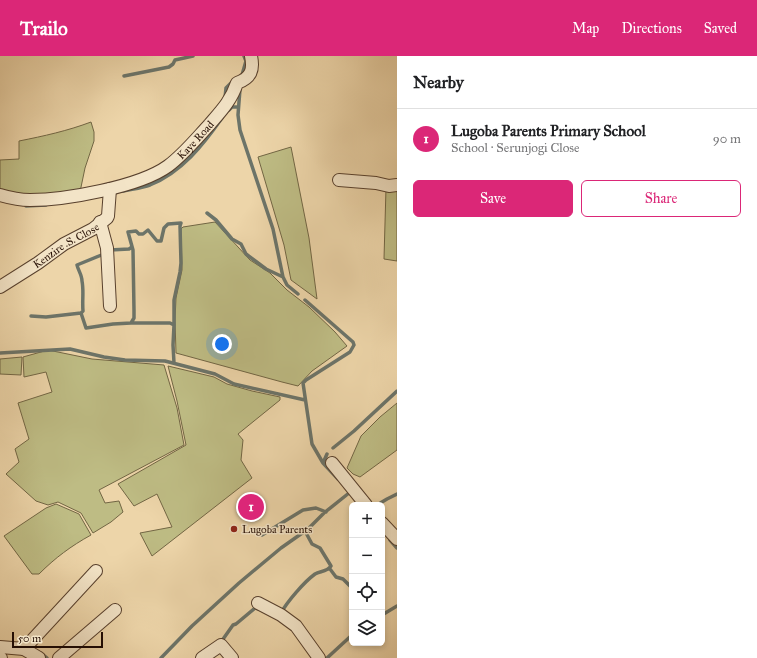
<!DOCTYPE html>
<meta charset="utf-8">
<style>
body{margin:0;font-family:"IM FELL Great Primer",serif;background:#f6f6f6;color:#202124}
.controls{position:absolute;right:12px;bottom:12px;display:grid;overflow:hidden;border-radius:6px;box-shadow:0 2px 6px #0003}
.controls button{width:36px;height:36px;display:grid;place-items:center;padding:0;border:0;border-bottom:1px solid #e0e0e0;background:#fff;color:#202124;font:20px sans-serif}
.scale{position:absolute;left:12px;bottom:10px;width:91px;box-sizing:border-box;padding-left:4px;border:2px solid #260f04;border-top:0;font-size:11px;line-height:14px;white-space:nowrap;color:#260f04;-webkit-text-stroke:3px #f3e4c7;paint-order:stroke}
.you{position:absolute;left:222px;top:288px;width:14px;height:14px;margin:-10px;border:3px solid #fff;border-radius:50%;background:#1a73e8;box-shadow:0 0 0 6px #1a73e833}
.badge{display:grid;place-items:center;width:26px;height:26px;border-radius:50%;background:#db2777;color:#fff;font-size:13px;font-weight:700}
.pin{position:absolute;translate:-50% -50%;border:2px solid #fff;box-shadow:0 1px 4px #0006}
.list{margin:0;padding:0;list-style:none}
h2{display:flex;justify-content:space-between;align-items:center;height:52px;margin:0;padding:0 16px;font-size:17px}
h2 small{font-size:13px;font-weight:400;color:#757577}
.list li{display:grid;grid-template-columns:26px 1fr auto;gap:12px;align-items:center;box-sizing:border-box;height:60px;padding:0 16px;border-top:1px solid #e0e0e0}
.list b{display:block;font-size:15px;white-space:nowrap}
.list p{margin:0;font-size:13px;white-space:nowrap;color:#757577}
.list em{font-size:13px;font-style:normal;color:#757577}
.actions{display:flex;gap:8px;padding:12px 16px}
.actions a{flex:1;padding:9px 0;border:1px solid #db2777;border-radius:6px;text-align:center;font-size:14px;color:#db2777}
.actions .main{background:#db2777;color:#fff}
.icon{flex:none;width:22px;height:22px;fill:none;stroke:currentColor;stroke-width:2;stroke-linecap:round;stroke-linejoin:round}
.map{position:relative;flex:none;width:397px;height:602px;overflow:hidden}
header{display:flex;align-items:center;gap:24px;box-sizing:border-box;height:56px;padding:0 20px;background:#db2777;color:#fff}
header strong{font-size:19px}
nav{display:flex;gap:22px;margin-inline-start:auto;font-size:14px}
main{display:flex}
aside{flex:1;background:#fff}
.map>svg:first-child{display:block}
.green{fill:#bebc84;stroke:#726644}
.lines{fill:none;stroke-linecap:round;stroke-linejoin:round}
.stream{stroke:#6c7469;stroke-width:3.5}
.minor-casing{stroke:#58402d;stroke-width:14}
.minor{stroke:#f3e4c7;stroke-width:12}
.poi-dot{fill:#8f2418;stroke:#f3e4c7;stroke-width:1.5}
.labels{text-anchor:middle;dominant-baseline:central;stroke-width:3;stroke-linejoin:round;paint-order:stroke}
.street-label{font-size:11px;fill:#260f04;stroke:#f3e4c7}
.poi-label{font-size:11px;fill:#260f04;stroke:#f3e4c7;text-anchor:start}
</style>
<header>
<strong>Trailo</strong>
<nav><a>Map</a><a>Directions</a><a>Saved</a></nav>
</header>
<main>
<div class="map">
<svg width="397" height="602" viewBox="0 0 397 602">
<rect width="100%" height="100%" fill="#edd5a9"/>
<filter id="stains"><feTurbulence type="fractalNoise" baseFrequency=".005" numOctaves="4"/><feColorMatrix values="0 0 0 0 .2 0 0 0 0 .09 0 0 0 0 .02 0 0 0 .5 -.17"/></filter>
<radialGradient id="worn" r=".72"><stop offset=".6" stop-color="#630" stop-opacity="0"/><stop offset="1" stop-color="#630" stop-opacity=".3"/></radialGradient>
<path class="green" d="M91,66l3,10v9l-9,27 -5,24 -52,4 -28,-5v-31l19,-1v-18c25,-5 48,-10 72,-19z
M291,91l18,91 8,61 -26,-19 -7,-35 -26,-88z
M397,131v74l-13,-2 2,-71z
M215,166l35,38 20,13 17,17 22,17 26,25 12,14 -35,25 -14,15 -16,-4 -106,-29 -1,-33 1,-22 6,-28 -1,-41 2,-2z
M48,294l44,9 72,6 13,43 7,37 -85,45 6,13 14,-2 4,11 -12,10 -18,11 -12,-20 -23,-11 -10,3 -12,-4 -30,-27 13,-12 -4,-13 14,-10 -11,-36 34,-11 -6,-20 -22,5 -1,-20z
M22,301l-1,18 -21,-1v-15z
M168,310l46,11 13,7 25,7 28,6v3l-42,34 5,6 -2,20 11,18 -100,78 -12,-23 32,-6 -15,-33 -23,12 -16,-22 68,-39 -9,-44z
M397,347v47l-37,27 -7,-3 -6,-6 14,-32 19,-19z
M56,448l23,10 12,21c-20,11 -36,23 -52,39h-7l-28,-38 42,-28z"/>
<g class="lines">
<path class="stream" d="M124,20l45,-9 4,-3 2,-4 18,-4
M240,21l2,-2 4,-14 -2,-5
M240,33l-2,26 2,15 33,99 10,48 4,8 11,9
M225,42l1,-10 8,-8
M229,54l3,-3h6
M123,135c9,-2 19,-3 27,-6 32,-13 53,-40 72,-67
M26,150l20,-1
M207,157l9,7 16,19 9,5 5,10 20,15 17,8
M110,194l19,-1 3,-2
M104,198l-27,11c1,5 5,10 5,16 2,10 0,20 1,30l-2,2 5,15 27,-4 18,-1h39l4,2 -1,20 1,18
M305,244l48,42 1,3 -4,7 -44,28 -3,3 9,61 11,19 15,16
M31,260l15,1 35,-4
M131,267l3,-5v-8l-1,-60 -5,-18 8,-1 3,3h4l5,-4 9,11h4l3,-13 4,-4 13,-1 -1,3 1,37 -1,9 -6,28v25
M0,297l70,-4 34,8 21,3 40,1 50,13 19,10 71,16
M333,392l21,-17 43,-40
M323,407l4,-9
M377,449l10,-6 10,-5
M262,479l41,-25 13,-2 10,4
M390,484l7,8
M330,513l6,8 7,2 9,9
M281,557c6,-11 23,-31 34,-39 5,-3 12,-2 16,-8l-11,-18 -8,-4 -7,-13
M382,559l15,-9
M221,586l12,-17 3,-1 19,-16 4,1
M41,597l6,5
M161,602l31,-32 47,-43 42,-35 27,-19 16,-16 25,-20
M327,602l25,-23"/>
<defs>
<g id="minor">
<path d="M339,124l37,3 13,3 8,-1"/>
<path id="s1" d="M0,139c10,3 20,5 30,5 35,0 109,-13 138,-34 15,-11 28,-27 41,-41 12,-14 22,-24 28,-42 14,-5 17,-13 14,-27"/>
<path d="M100,166l7,26 3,58"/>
<path id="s2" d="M0,231l38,-24 26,-19 29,-15 14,-11 1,-2 2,-27"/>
<path d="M332,407l34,42"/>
<path d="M382,467l15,16"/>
<path d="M258,547l23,12 15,11 23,32"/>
<path d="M0,591l24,2 15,9"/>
<path d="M24,593l72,-78"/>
<path d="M0,601l1,1"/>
<path d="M59,602l56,-48"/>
<path d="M202,602l19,-13 11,13"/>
</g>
</defs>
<use href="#minor" class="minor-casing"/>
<use href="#minor" class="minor"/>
</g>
<circle class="poi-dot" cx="234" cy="473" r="4"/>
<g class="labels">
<g class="street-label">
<text stroke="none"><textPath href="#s1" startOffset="212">Kaye Road</textPath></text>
<text stroke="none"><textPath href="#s2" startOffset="78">Kenzire .S. Close</textPath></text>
</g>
<g class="poi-label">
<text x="242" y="473">Lugoba Parents</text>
</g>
</g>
<rect width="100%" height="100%" filter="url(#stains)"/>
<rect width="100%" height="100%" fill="url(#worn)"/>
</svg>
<div class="controls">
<button>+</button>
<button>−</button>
<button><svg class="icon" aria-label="locate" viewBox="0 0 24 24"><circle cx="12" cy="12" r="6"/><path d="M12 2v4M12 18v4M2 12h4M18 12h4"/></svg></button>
<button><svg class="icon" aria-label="layers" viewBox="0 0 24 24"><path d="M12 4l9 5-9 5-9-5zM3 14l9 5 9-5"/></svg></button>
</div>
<div class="scale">50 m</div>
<div class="you"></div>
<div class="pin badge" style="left:251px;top:451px">1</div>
</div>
<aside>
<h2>Nearby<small></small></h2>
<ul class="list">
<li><span class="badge">1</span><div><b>Lugoba Parents Primary School</b><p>School · Serunjogi Close</p></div><em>90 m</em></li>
</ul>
<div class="actions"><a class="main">Save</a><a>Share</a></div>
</aside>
</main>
